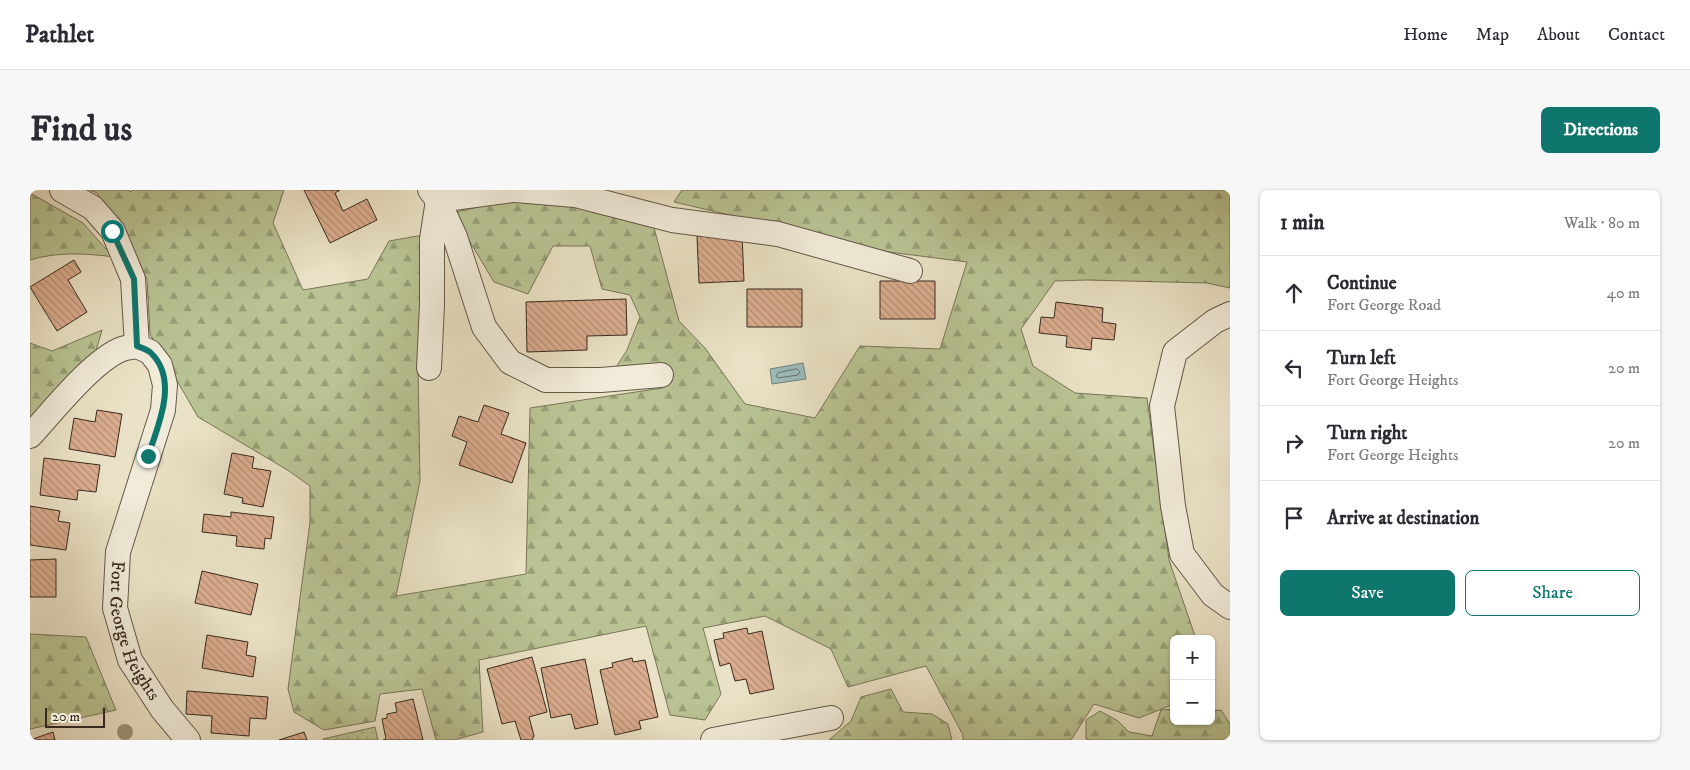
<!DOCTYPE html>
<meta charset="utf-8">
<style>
body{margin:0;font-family:"IM FELL DW Pica",serif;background:#f7f7f7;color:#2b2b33}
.controls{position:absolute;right:15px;bottom:15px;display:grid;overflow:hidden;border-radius:8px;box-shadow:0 1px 4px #0004}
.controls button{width:45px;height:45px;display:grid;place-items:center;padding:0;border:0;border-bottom:1px solid #e1e1e2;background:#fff;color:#2b2b33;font:25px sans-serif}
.scale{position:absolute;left:15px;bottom:12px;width:60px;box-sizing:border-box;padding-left:5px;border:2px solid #392a1e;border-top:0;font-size:14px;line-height:18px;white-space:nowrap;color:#392a1e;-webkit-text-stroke:4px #f1ecda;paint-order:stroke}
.stop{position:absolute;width:15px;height:15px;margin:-11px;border:4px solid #0f766e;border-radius:50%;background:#fff}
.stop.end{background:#0f766e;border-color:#fff;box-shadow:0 1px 5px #0008}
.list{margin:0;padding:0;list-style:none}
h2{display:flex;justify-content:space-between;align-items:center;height:65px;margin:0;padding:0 20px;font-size:21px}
h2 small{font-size:16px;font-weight:400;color:#7c7c81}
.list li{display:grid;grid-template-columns:32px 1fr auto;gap:15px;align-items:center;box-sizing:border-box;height:75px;padding:0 20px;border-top:1px solid #e1e1e2}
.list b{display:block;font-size:19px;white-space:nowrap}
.list p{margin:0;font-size:16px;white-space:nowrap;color:#7c7c81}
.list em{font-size:16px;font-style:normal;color:#7c7c81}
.actions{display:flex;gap:10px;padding:15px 20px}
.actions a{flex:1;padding:11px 0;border:1px solid #0f766e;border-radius:8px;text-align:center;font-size:18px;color:#0f766e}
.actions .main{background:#0f766e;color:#fff}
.icon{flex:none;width:28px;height:28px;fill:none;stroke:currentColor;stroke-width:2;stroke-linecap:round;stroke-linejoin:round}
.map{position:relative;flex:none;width:1200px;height:550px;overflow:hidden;border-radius:8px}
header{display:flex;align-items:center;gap:30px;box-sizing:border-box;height:70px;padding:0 25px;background:#fff;border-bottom:1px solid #e1e1e2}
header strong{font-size:24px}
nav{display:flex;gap:28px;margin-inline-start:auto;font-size:18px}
.intro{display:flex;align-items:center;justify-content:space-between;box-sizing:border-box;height:120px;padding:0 30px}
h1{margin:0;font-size:35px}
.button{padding:12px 22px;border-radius:8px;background:#0f766e;color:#fff;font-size:18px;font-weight:700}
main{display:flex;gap:30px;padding:0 30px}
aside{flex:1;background:#fff;border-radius:8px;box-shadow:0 1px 4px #0004}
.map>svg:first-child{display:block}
.grass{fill:url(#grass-dots);stroke:#797658}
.forest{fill:url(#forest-firs);stroke:#797658}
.water{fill:#9bbcbd;stroke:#74827d}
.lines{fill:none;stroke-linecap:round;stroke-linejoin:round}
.shore{stroke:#6a736e;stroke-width:1}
.building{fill:url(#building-back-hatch);stroke:#392a1e}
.minor-casing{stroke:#655848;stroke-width:26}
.minor{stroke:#f1ecda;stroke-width:24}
.tree{fill:#9a927a}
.route{stroke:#0f766e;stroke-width:6}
.labels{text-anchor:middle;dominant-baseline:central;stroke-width:4.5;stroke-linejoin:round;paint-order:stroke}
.street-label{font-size:18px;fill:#392a1e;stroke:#f1ecda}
</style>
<header>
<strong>Pathlet</strong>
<nav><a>Home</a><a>Map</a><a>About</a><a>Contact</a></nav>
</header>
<div class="intro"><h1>Find us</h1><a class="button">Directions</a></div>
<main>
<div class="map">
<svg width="1200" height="550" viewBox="0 0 1200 550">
<defs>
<pattern id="grass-dots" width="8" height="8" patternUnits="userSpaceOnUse" patternTransform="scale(1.25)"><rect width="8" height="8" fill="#b9c393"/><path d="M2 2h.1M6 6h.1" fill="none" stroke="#979f77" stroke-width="1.8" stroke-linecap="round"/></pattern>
<pattern id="forest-firs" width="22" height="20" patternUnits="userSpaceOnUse" patternTransform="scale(1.25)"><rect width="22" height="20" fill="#b9c393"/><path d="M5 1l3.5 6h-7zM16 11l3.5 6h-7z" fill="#979f77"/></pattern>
<pattern id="building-back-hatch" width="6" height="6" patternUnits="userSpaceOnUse" patternTransform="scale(1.25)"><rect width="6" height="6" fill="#dbad8f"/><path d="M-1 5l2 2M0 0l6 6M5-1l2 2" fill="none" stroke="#b38d74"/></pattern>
</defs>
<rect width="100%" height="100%" fill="#eae2c6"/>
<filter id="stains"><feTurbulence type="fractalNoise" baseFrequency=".004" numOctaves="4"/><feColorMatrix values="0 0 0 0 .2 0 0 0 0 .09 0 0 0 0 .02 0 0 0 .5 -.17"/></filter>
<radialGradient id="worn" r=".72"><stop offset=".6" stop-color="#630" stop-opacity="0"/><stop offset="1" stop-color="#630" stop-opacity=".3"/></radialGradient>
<path class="grass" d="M345,537l3,13h-54l-1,-1z"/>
<path class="forest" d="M60,0h38l3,2 2,-2h151l-11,33 30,67 65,-11 21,-38 34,-6 -5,133 2,113 -24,115 130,-22 4,-166 132,-20 10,-9 -59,-7 14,-22 13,-33 -10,-22 -28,-6 -12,-43h-37l-25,48 -34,-12 -27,-45 -11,-25 41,-9 18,-2 62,2 76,21 26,97 26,27 40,56 70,14 45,-72 80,3 27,-87 -78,-10 -215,-50 8,-12h548v98l-23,-5 -120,-3 -32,1 -34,48 12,37 42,27 72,5 22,162 27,79h-22v65l-35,14 -45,-14 -23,36h-108v-5l-37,-69 -78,21 -17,-38 -66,-33 -62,12 18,66 -16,26 -35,-5 -24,-89 -167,34 4,72 -29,8h-18l-14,-51 -42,5 -5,27 -51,9 -30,-18 -6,-23 22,-167v-36l-21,-15 -91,-54 -48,-83 -3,-55 -50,-86z
M0,3l53,30 30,34c-26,-4 -58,-5 -83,3z
M72,140l-7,24 -65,71v-82l22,8z
M0,444l56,3 30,73 -86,19z
M861,499l12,23 29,2 16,10 4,16h-123l22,-19 10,-24z
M1144,519v12h37v-10l10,-1 9,14v16h-140l-4,-1v-19l14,-9 18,10 11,11 23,4 9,-26z"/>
<path class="water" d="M773,173l3,16 -34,5 -2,-15z"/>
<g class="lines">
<path class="shore" d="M767,179l3,3 -2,3 -20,3 -2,-2 2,-3z"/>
</g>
<path class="building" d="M274,0h36l-5,3 8,18 24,-12 10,21 -47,23z
M712,44l2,47 -45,2 -2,-47z
M44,70l7,12 -13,8 19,32 -30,19 -27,-44z
M850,91h55v38h-55z
M717,99h55v38h-55z
M596,109l1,36 -40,1v14l-60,2 -1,-50z
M1026,112l47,6 -1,14 14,2 -2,16 -22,-2 -1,12 -25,-3 1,-11 -28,-3 2,-16 13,1z
M454,215l25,8 -8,21 25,9 -14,40 -53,-18 8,-23 -15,-6 7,-20 19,6z
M67,220l25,4 -7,43 -46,-8 5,-31 21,4z
M202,263l22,4 -2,11 19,3 -8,36 -21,-4 1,-5 -19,-4z
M14,268l56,7 -4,27 -18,-2 -1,10 -37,-5z
M0,316l30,5 -2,10 12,2 -4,27 -36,-5z
M201,322l43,5 -3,22 -6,-1 -1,11 -28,-3 1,-10 -35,-4 2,-18 27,3z
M26,369v38h-26v-37z
M172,381l56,13 -7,31 -56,-12z
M717,438l1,6 14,-3 12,58 -24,5 -4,-15 -11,2 -5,-18 -10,3 -6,-26 10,-2 -1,-5z
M177,445l41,7 -2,13 10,2 -3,20 -51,-9z
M502,467l15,55 -18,5 5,19 -2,4h-11l-6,-19 -13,3 -15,-55z
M602,468l1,4 12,-2 13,57 -19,4 2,8 -26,6 -15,-65 13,-3 -1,-4z
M555,469l13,65 -23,5 -4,-15 -20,4 -10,-50z
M157,501l81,6 -2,22 -16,-1 -1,18 -38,-3 1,-17 -26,-2z
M383,509l10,41h-40l3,-1 -4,-20 5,-1v-4l10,-2 -2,-9z
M23,542l2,8h-25z
M274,542l3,8h-28z"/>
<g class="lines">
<defs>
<g id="minor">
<path d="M400,0l8,10 17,37 29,90 26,35 36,18h55l60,-5"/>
<path d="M486,0l59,5 97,25 106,14 132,37"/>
<path d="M408,10l74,-10"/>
<path d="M1200,124l-15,7 -40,31 -13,54 11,100 9,48 31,41 17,12"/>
<path id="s1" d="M107,156l13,6 10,13 5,20 -2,25 -45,142 -3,56 15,52 32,49 26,31"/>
<path d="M399,178l3,-63v-66l6,-39"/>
<path d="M0,246c22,-24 63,-76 92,-87 5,-2 10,-2 15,-3l-4,-67 -20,-48 -20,-23 -31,-18"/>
<path d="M683,550l118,-22"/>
</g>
</defs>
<use href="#minor" class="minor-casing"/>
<use href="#minor" class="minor"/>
</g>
<circle class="tree" cx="95" cy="542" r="8"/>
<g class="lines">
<path class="route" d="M82,41l22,48 3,67c5,2 11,4 14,7 28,27 7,73 -3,103"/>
</g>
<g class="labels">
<g class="street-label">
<text stroke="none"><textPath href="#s1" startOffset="308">Fort George Heights</textPath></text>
</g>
</g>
<rect width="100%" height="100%" filter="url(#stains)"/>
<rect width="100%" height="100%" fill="url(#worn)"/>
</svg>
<div class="controls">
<button>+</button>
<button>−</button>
</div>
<div class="scale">20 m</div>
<div class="stop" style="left:82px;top:41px"></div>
<div class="stop end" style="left:118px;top:266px"></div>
</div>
<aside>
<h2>1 min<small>Walk · 80 m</small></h2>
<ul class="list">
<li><svg class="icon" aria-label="ahead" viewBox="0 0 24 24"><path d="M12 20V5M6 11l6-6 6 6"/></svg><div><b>Continue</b><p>Fort George Road</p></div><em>40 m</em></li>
<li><svg class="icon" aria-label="left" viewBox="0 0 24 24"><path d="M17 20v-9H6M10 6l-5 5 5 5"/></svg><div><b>Turn left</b><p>Fort George Heights</p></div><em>20 m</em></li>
<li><svg class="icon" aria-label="right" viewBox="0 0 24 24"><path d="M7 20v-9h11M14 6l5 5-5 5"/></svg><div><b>Turn right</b><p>Fort George Heights</p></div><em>20 m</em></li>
<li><svg class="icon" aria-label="arrive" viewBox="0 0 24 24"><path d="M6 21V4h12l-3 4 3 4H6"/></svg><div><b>Arrive at destination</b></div></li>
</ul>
<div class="actions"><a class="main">Save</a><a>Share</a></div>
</aside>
</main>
